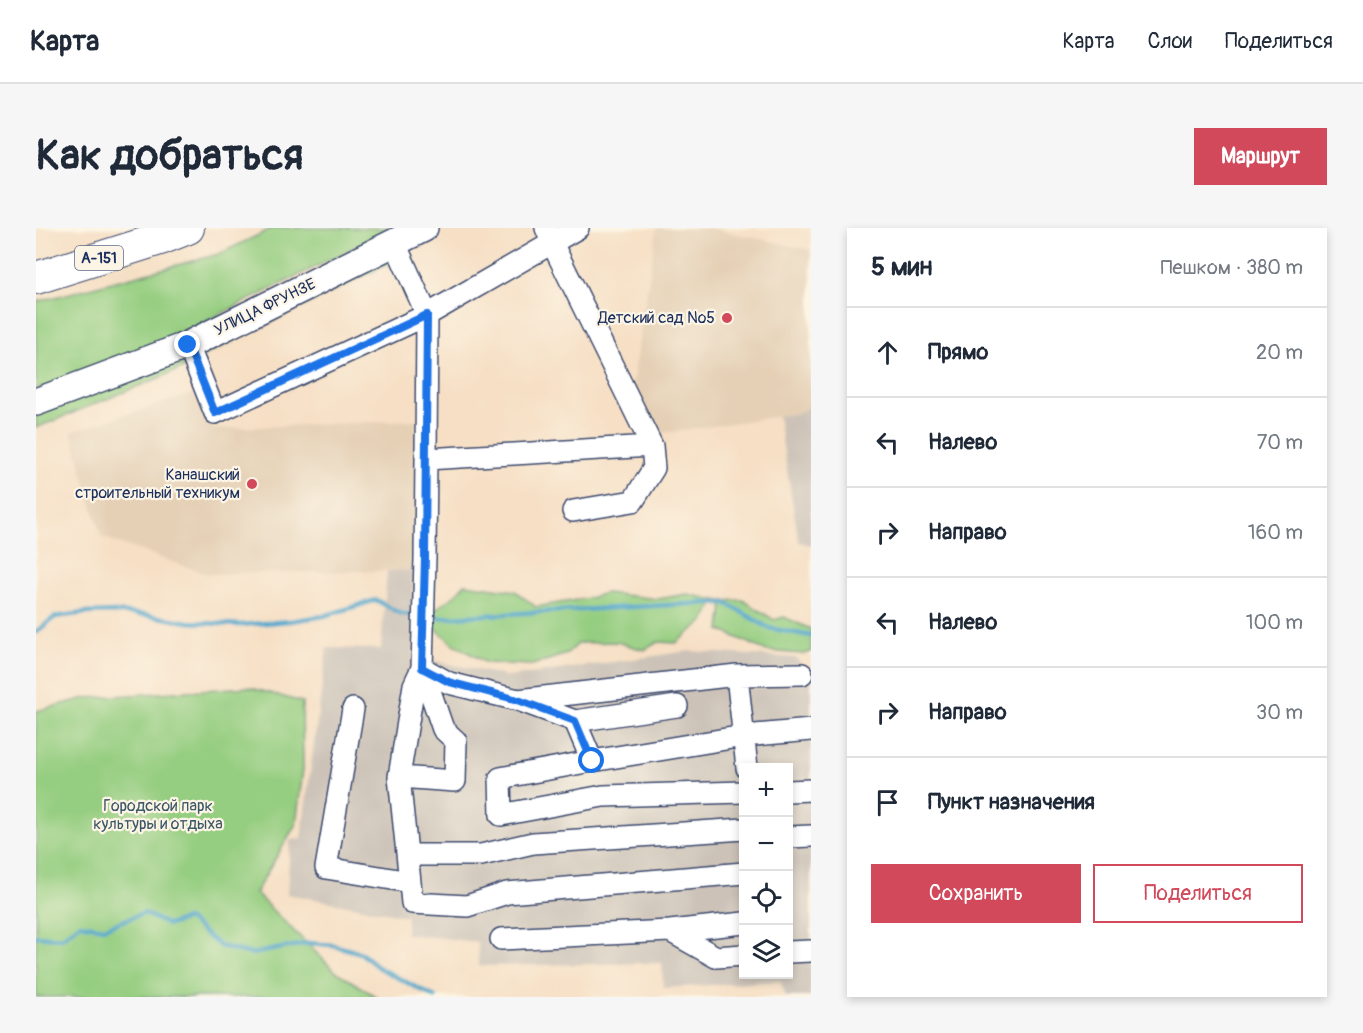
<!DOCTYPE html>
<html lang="ru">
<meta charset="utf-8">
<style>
body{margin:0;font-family:Pangolin,sans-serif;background:#f6f6f7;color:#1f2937}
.controls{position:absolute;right:18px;bottom:18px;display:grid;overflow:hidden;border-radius:0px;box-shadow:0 3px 9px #0003}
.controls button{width:54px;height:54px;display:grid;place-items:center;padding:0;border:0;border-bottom:2px solid #e0e1e3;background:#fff;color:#1f2937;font:30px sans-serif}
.stop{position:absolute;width:18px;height:18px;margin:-14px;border:4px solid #1a73e8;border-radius:50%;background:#fff}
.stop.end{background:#1a73e8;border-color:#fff;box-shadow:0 2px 6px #0008}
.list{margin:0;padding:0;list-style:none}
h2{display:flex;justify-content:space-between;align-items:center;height:78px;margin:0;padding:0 24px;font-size:26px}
h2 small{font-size:20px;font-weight:400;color:#747a83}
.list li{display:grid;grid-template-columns:39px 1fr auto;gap:18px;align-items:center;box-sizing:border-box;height:90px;padding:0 24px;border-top:2px solid #e0e1e3}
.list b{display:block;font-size:22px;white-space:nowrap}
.list em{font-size:20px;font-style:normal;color:#747a83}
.actions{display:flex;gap:12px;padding:18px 24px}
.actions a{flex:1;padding:14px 0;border:2px solid #d1495b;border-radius:0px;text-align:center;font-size:21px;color:#d1495b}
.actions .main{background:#d1495b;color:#fff}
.icon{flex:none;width:33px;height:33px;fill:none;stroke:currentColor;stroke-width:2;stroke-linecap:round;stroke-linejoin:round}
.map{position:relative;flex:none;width:775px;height:769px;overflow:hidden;border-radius:0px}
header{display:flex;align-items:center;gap:36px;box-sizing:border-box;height:84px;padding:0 30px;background:#fff;border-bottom:2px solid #e0e1e3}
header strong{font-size:28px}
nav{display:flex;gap:33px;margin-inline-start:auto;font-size:21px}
.intro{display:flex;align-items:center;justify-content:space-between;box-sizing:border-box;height:144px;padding:0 36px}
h1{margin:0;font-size:42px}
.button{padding:15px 27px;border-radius:0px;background:#d1495b;color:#fff;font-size:21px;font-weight:700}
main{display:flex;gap:36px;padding:0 36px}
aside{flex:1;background:#fff;border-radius:0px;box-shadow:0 3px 9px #0003}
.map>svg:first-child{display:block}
.built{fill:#e5d0b6}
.industrial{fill:#ccc2b8;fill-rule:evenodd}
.green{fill:#96ce81;stroke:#587e70;stroke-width:1.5}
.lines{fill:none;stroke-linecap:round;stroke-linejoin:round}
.stream{stroke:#4ea5cb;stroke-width:4.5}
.minor-casing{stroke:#3c496d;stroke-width:24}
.major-casing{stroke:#3c496d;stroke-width:30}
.highway-casing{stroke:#3c496d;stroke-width:34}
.minor{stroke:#fff;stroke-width:21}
.major{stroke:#fff;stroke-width:27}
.highway{stroke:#fff;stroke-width:32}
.route{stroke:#1a73e8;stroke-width:8}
.poi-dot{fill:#d1495b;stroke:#fcf5e5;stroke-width:2}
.labels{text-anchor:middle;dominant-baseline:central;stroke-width:4.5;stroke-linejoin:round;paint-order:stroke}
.shield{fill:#fcf5e5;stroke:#5e6a86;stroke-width:1.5}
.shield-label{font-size:15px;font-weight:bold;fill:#1b2f5e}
.street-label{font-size:16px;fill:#1b2f5e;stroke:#fcf5e5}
.poi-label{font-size:16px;fill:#1b2f5e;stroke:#fcf5e5;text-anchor:end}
.park-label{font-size:16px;fill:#3a5767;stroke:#fcf5e5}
</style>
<header>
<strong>Карта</strong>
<nav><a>Карта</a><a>Слои</a><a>Поделиться</a></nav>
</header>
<div class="intro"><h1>Как добраться</h1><a class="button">Маршрут</a></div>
<main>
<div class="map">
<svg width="775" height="769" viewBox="0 0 775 769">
<rect width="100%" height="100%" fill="#fcf5e5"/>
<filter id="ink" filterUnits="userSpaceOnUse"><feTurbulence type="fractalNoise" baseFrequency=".0167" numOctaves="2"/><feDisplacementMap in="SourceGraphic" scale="12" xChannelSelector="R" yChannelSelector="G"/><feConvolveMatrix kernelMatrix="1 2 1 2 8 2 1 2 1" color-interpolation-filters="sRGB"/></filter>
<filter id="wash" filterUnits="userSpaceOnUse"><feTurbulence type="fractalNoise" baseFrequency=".008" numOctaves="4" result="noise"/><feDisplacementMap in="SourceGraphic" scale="24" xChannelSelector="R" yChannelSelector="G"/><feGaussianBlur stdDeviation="1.35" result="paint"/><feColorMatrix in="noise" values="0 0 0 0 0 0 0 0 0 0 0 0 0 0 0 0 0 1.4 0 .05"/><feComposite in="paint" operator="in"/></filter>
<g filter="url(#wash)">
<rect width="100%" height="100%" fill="#f6dfc4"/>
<path class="built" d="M621,0h52l102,22v154l-12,9 -141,21 -26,-49z
M165,163l12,38 203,-9 4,150 -213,4 -106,-37 -30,-105z"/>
<path class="industrial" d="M775,176v141l-12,-3 -21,-126 21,-3z
M377,342l1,86 95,21 180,-26 107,7 15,17v322h-25l-6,-16 -117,7 -1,-25 -183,3 -2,-24 -71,-8 1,-18 -120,-22 3,-54 11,-1 26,-191 54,1 6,-78zM708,540h44v206h-44z"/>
<path class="green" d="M237,0h121l-244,121 -114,42v-89l183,-48z
M355,21l5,11 -197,98 -2,-10z
M147,126l5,12 -152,62v-13z
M429,356l50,7 21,16 53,-9 17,-5 52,6 29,-5 33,7 23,-1 31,20 10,-3 27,12v23l-8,2 -36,-3 -47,-21 3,-25 -10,-1 -8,16 -29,23 -18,-1 -14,8 -27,-8 -38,1 -12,11 -35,11 -46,-2 -34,-20 -17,-15 -2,-17 21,-15z
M212,459l54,15 1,67 -7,55 -41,69 80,78 42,26h-341v-286l50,-13z"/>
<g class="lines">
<path class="stream" d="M398,390l272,-15h20l43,25 42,8
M0,404l19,-15 30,-4 31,-1 30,3 42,7 52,3 50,-4 34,-5 52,-16 25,14 17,1
M0,708l25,2 19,-14 24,4 40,-15 24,12 19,-6 33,27 31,8 58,-11 24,2 28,8 18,15 56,29"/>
</g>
</g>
<g filter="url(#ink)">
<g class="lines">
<defs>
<path id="minor" d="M359,15l32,72 -1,144 226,-13 -100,-203 -6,-15
M152,117l27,68 212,-98 151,-87
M537,283l60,-10 21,-33 -2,-22
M386,440l27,15 69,17 57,21 102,-15
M701,447l10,93
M482,472l219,-25 65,-1
M317,481l-27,159 84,14 -11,-105 15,-92 8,-17
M539,493l17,40
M363,549l56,4 1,-40 -13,-12 -21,-61 3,-110 1,-99
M752,563l23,-1
M708,564l-141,4 -102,19 -1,-37 92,-17 152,-25 67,-6
M752,609l23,-1
M372,627h73l52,-12 211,-14
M374,654l2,21 55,3 40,-13 237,-20
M634,703l74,-8
M465,711l169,-8 46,26 28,-2
M752,724l23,-1"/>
<path id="major" d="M0,174l152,-57 236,-117"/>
<path id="highway" d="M0,50l127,-40 25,-10"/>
</defs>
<use href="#minor" class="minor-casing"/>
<use href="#major" class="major-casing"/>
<use href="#highway" class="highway-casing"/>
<use href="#minor" class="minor"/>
<use href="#major" class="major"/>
<use href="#highway" class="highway"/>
</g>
</g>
<g class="lines" filter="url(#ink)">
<path class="route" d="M152,117l27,68 212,-98 -2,243 -3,110 27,14 69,18 57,21 17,40"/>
</g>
<g class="poi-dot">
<circle cx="691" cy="90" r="6"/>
<circle cx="216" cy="256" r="6"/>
</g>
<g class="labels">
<rect class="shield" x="39" y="18" width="48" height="24" rx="4.5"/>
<g class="shield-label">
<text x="63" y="30">А-151</text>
</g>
<g class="street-label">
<text transform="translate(229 79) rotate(-26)">УЛИЦА ФРУНЗЕ</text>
</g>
<g class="poi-label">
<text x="679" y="90">Детский сад №5</text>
<text x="204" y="247">Канашский<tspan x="204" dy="18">строительный техникум</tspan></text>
</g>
<g class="park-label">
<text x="122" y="578">Городской парк<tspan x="122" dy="18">культуры и отдыха</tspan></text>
</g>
</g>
</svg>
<div class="controls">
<button>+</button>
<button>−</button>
<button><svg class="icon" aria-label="locate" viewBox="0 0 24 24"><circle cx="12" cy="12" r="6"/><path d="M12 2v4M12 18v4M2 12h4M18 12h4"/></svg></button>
<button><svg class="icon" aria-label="layers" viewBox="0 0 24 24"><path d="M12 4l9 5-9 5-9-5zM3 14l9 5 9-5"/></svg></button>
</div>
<div class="stop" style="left:556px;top:533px"></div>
<div class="stop end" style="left:152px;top:117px"></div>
</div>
<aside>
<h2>5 мин<small>Пешком · 380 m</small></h2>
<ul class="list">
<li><svg class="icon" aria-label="ahead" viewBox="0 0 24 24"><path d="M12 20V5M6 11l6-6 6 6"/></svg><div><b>Прямо</b></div><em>20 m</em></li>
<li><svg class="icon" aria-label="left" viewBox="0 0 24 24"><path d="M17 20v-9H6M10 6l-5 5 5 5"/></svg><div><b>Налево</b></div><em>70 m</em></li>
<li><svg class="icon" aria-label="right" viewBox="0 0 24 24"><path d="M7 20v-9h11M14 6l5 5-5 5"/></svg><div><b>Направо</b></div><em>160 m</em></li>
<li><svg class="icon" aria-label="left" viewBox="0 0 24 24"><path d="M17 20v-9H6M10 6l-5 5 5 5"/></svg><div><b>Налево</b></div><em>100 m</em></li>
<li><svg class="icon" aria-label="right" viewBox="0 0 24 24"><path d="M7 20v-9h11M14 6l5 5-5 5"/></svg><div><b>Направо</b></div><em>30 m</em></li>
<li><svg class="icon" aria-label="arrive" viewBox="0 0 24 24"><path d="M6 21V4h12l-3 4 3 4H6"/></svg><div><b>Пункт назначения</b></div></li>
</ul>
<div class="actions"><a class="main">Сохранить</a><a>Поделиться</a></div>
</aside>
</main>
